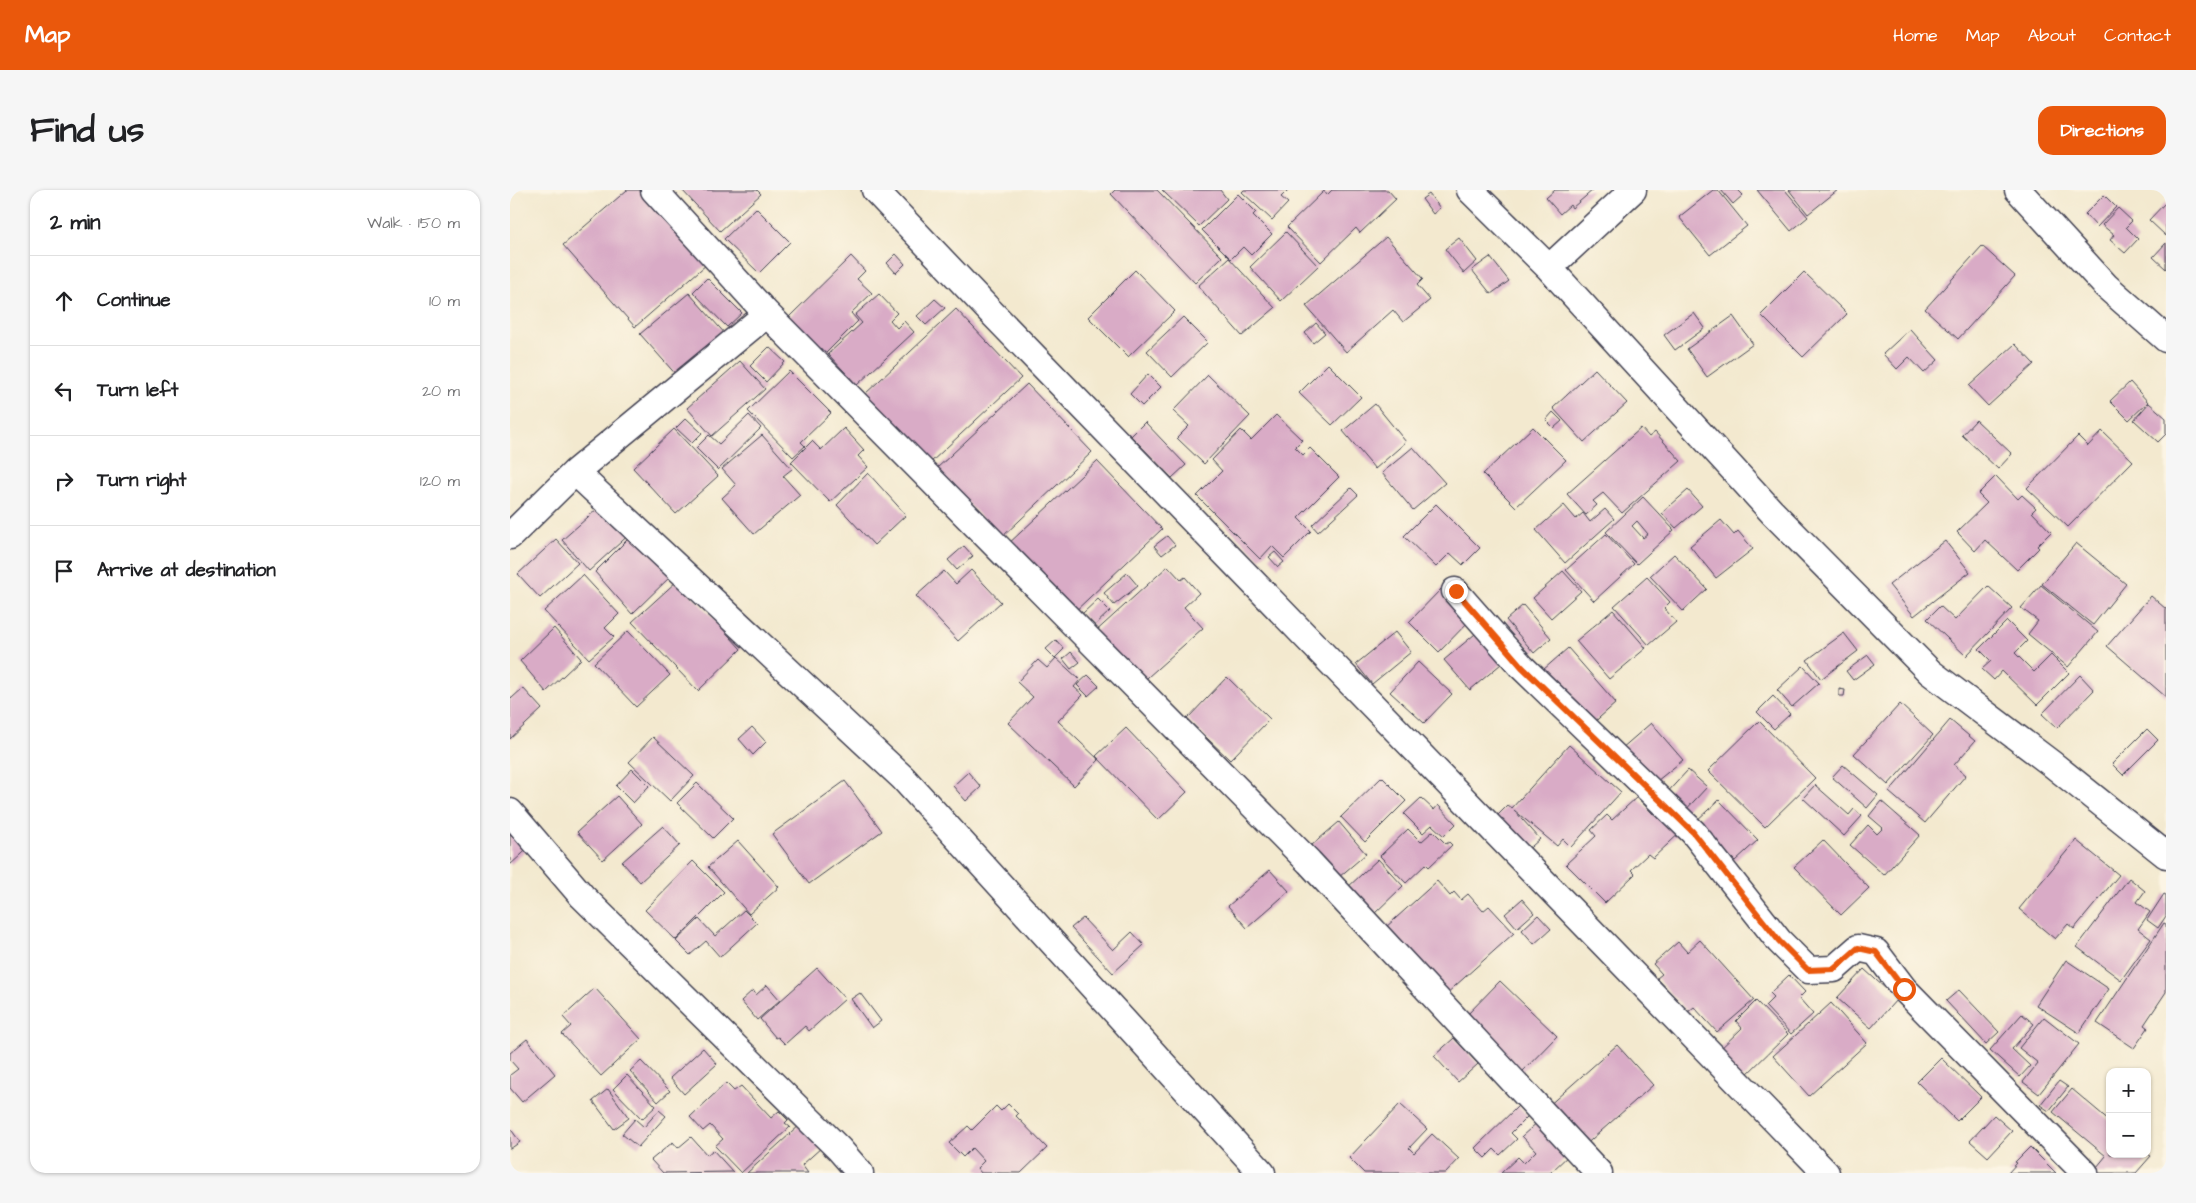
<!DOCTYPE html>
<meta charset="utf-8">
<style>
body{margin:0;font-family:"Architects Daughter",sans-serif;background:#f6f6f6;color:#202124}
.controls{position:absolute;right:15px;bottom:15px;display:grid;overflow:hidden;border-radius:10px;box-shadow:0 1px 4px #0004}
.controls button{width:45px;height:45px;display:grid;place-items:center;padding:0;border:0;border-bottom:1px solid #e0e0e0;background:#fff;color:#202124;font:25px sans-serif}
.stop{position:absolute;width:15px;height:15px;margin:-11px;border:4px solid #ea580c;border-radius:50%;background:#fff}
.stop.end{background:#ea580c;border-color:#fff;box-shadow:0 1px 5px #0008}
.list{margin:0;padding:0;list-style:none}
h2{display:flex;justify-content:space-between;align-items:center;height:65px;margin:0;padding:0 20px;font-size:21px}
h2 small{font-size:16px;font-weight:400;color:#757577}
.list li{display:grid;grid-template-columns:32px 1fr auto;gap:15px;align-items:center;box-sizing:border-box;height:90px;padding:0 20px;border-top:1px solid #e0e0e0}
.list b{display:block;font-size:19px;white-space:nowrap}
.list em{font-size:16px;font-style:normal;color:#757577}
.icon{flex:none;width:28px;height:28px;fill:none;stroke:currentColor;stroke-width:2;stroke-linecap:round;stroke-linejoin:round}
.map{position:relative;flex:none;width:1656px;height:983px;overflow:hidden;border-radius:15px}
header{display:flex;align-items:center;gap:30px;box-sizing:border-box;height:70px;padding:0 25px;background:#ea580c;color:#fff}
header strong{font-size:24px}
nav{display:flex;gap:28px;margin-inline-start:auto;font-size:18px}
.intro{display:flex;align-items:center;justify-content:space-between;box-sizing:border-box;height:120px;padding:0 30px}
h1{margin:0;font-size:35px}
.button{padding:12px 22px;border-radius:15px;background:#ea580c;color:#fff;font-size:18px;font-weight:700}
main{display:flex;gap:30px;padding:0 30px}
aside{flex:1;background:#fff;border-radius:15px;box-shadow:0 1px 4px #0004}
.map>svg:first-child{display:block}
.building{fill:#d9abc6;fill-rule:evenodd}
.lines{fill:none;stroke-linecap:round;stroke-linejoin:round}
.street-casing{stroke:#414051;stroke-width:29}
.street{stroke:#fff;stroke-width:26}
.route{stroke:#ea580c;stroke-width:6}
</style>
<header>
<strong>Map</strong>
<nav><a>Home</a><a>Map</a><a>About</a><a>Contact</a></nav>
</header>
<div class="intro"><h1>Find us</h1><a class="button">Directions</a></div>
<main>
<aside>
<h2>2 min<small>Walk · 150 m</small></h2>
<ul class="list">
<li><svg class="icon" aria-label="ahead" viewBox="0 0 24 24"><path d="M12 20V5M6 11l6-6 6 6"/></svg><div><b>Continue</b></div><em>10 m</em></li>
<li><svg class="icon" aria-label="left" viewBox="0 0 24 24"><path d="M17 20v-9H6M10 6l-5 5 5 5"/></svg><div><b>Turn left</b></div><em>20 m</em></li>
<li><svg class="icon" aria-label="right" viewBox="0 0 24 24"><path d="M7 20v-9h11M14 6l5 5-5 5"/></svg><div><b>Turn right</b></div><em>120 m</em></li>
<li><svg class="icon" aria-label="arrive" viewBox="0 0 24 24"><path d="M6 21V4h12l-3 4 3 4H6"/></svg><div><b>Arrive at destination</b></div></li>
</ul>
</aside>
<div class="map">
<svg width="1656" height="983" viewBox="0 0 1656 983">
<rect width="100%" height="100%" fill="#fcf5e5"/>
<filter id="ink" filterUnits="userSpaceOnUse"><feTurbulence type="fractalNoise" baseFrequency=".02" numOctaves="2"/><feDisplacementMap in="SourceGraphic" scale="10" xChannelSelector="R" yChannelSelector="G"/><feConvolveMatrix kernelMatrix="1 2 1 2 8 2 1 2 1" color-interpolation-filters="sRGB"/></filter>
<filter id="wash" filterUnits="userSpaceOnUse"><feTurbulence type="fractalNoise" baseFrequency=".0096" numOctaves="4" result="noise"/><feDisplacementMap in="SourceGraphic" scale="20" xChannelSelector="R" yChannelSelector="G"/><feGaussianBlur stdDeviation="1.12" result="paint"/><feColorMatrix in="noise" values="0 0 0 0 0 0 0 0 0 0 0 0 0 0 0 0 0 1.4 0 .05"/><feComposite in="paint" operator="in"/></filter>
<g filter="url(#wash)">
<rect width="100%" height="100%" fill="#f3e9cf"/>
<g id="blocks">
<path class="building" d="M117,0h15l65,74 -72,63 -72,-82z
M172,0h75l4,4 -41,37z
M605,0h42l65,67 -27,26 -84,-89z
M652,0h58l7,9 -28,27z
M734,0h44l-7,7 7,6 -16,17 -30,-28z
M822,0h56l8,9 -36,34 -4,-5 -35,34 -34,-35 37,-36 3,4z
M1045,0h38l-21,18 -2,-3 -10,9 -14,-16z
M1203,0h5l29,36 -37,29 -31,-38z
M1211,0h17l5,5 -10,9z
M1247,0h28l23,27 -17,14z
M1279,0h49l-30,24z
M728,4l18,18 -3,3 19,19 -21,21 -8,-8 -12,12 -29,-29z
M919,4l11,14 -7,6 -11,-15z
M1594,5l12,12 -19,20 -12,-13z
M1656,12v34l-17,-16z
M246,18l34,34 -31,31 -35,-34z
M1608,18l14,13 -6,6 12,12 -13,14 -15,-13 4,-5 -12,-10z
M776,42l32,34 -37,35 -31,-34z
M876,47l37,42 -6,6 13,15 -27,22 -10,-12 -47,42 -40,-46z
M949,48l18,23 -13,12 -19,-24z
M1656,53v26l-13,-12z
M1472,56l33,30 -57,63 -33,-30z
M386,64l9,10 -9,9 -9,-10z
M341,66l14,15 -8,8 15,14 -21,20 7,8 -34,34 -36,-37z
M980,67l19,24 -18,13 -19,-24z
M719,68l46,50 -33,28 -44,-50z
M625,80l40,41 -47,46 -40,-40z
M1294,82l43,42 -44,43 -42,-42z
M197,88l35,35 -15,14 -34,-35z
M179,103l38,43 -48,42 -39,-44z
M369,104l18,19 -7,7 7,8 7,-7 10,11 -57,53 -29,-31 34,-31 -7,-8z
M425,109l10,9 -19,17 -9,-9z
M446,119l65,69 -91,85 -66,-68z
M1184,123l11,15 -30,22 -11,-15z
M1223,126l20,28 -46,33 -20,-28z
M673,127l25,25 -36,35 -25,-26z
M806,133l9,10 -12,10 -8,-10z
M1400,139l28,31 -14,13 -15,-16 -12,12 -14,-15z
M1505,154l19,20 -46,42 -19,-20z
M259,157l16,15 -19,20 -16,-16z
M230,171l25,28 -53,47 -25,-28z
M818,174l33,33 -29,28 -33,-32z
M1085,179l32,34 -43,39 -31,-34z
M279,181l42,42 -30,29 4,4 -12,11 -45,-46z
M638,184l13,13 -19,19 -12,-12z
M698,185l42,41 -46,48 -27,-26 12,-12 -16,-15z
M1620,192l18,20 -19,18 -19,-19z
M517,194l65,68 -91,86 -65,-69z
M1639,213l17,15v16l-8,8 -24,-22z
M865,214l31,38 -31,27 -32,-38z
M1043,222l9,9 -8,7 -8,-8z
M239,225l12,13 -43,42 -22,-22 13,-13 10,9z
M766,225l26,25 -7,7 8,8 7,-7 29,29 -41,41 13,13 -27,27 -12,-12 -12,13 -63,-63 25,-25 -10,-11 29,-30 10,10z
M176,228l16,15 -10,10 -16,-15z
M1466,230l36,34 -14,15 -36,-34z
M635,232l41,43 -14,13 -41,-42z
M1023,237l33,33 -50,47 -33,-33z
M334,238l20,22 -6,6 10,11 -38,35 -39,-40 21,-21 9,9z
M1131,238l8,9 6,-5 26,29 -59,52 -19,-20 -10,8 4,4 -11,10 -19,-21z
M164,239l44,47 -42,38 -43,-46z
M1592,241l31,30 -65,66 -41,-39 51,-52 10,10z
M252,245l30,34 -9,7 17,19 -46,39 -32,-36 14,-13 -14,-16z
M903,257l32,36 -32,27 -31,-37z
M587,271l65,68 -91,86 -65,-69z
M358,283l38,42 -32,30 -37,-40z
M1486,286l22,23 4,-4 14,13 -4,4 19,20 -14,14 2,2 -22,22 -32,-30 -10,11 -18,-19 30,-29 -9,-9z
M841,298l7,7 -40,37 -6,-7z
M1178,300l14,16 -26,22 -14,-15z
M1133,307l31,33 -37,34 -31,-32zM1127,331l11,13 -5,4 -11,-12z
M95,312l27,30 -43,39 -27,-31z
M926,314l44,44 -17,17 -13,-12 -14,14 -32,-31z
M1054,315l12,14 7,-6 7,9 15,-13 9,10 -49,44 -29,-33z
M1211,330l13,15 4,-4 15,18 -37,29 -26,-32z
M124,343l40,40 -42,41 -37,-42z
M1096,344l28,30 -40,37 -28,-31z
M657,346l8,9 -13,10 -8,-9z
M46,349l22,24 -38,35 -22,-24z
M1435,351l25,31 -56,44 -25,-31z
M1566,353l50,41 -33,41 -51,-41z
M454,356l9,10 -16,14 -9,-10z
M765,362l9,10 -6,5 -9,-10z
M1164,364l33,35 -24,22 -33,-35z
M658,376l13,14 4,-3 14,16 -15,14 19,21 -64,57 -46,-51z
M461,380l30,32 -43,39 -42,-45 28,-25 12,13z
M1053,381l18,20 -30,27 -18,-20z
M617,383l11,13 -24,19 -10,-12z
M73,385l36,39 -14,14 9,9 -25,22 -45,-48z
M1137,387l23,25 -6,6 12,14 -27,23 -35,-39z
M168,390l63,69 -43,42 -66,-69z
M1531,395l57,47 -30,35 -40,-33 10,-13 -17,-13z
M1478,396l24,22 -46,48 -39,-37 13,-13 15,14z
M933,397l30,30 -34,35 -30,-30z
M1641,406l15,13v88l-59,-51z
M588,409l12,12 -16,15 -12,-12z
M1013,415l28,33 -17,15 -28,-33z
M1103,420l33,38 -37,31 -33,-38z
M1497,431l20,20 -12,12 19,19 17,-17 18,18 -32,32 -35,-34 -8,9 -12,-11 9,-8 -12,-12z
M44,438l27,31 -35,33 -26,-31z
M971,439l26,30 -37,31 -26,-30z
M118,441l42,44 -34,32 -42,-44z
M885,442l16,20 -39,32 -16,-20z
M1334,443l14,18 -37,28 -14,-19z
M546,450l8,9 -9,9 -9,-9z
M1058,458l48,55 -25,22 -48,-55z
M561,462l9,10 -9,7 -8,-10z
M1358,465l7,9 -22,16 -7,-9z
M546,468l24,22 -6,7 9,8 -25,26 41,39 -25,26 -66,-63 25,-26 -16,-15 21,-22 9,8z
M908,472l34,32 -28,29 -34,-31z
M1293,476l16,17 -27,24 -15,-17z
M578,485l11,11 -11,10 -11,-11z
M1570,485l14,15 -37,38 -15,-14z
M717,487l43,42 -40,41 -43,-41z
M13,498l19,21 -32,30v-43l2,2z
M1329,499l6,1 -1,6h-5z
M1263,506l17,18 -16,15 -17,-17z
M1390,514l33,31 -45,50 -34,-31z
M1440,530l25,21 -21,24 12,10 -41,48 -36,-31z
M1249,531l56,57 -50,49 -57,-56z
M1141,533l32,37 -31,25 -31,-36z
M242,537l14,15 -13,13 -14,-16z
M616,538l61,64 -29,28 -62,-64z
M1637,539l11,11 -35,35 -11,-11z
M143,547l41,39 -24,25 -41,-39z
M1059,555l52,47 -50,55 -8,-8 -6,7 -43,-36 26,29 -16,14 -31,-33 15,-15 4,3z
M1333,575l35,30 -11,13 -35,-31z
M122,579l17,17 -16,17 -17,-17z
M1178,580l19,17 -25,27 -19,-17z
M458,582l13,15 -15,14 -13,-15z
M872,587l24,24 -41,41 -24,-25z
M335,591l37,50 -73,53 -37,-50z
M187,593l36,35 -20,20 -36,-35z
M1305,595l34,30 5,-6 8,7 -18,20 -41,-38z
M107,606l25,28 -39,36 -26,-28z
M1127,607l16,17 9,-8 22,23 -31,29 -5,-4 -17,16 4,4 -30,29 -39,-39 30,-28 -5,-6 16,-15 5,5z
M911,608l13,12 4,-5 18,19 -12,12 -12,-11 -9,8 -19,-19z
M1209,610l39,40 -23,21 -39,-40z
M1371,611l39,34 -36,40 -34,-30 18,-20 9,9 6,-6 -14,-12z
M0,628l24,25 -24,22z
M829,632l27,32 -27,23 -27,-32z
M153,636l17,19 -40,37 -18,-20z
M898,639l13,13 12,-11 13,13 3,-2 3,3 -23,22 -3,-3 -20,19 -26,-27z
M1313,650l46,48 -28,27 -47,-48z
M1566,650l43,35 -45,54 -6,-5 -13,15 -36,-30z
M228,651l41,46 -30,27 -41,-47z
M868,669l25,27 -31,30 -26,-27z
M183,671l31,31 -48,48 -31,-30z
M760,680l19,21 -42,37 -19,-22z
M1619,688l16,13 -8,11 13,10 -12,17 13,10 -30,41 -44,-33z
M927,691l13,15 4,-4 7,8 7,-6 15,17 6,-5 25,27 -69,62 -60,-67z
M1654,704l2,1v21l-8,12 -11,-8z
M1012,709l12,14 -17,15 -12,-14z
M234,720l13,13 -37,34 -14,-16 -16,14 -14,-14 23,-22 16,17z
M1028,725l13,14 -17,15 -12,-14z
M573,728l30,32 19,-18 12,13 -31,28 -42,-45z
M1654,733l2,1v68l-22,33 4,3 -14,20 -37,-25z
M1190,750l54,60 -37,32 -23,-25 -6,5 -31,-34 5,-4 -9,-10 25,-22 9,10z
M1556,770l43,29 -30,44 -43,-28z
M307,778l28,31 -36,32 -4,-5 -20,18 -7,-7 -2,1 -16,-19z
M1354,779l33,30 -26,29 -34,-30z
M1279,785l16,17 -6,6 14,16 -22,20 -26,-28 9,-9 -4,-4z
M990,791l57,55 -35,36 -57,-55z
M257,795l13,15 -23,20 -16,-19 12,-11 3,5z
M85,798l46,51 -40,37 -39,-42 9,-8 -8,-9z
M1449,800l40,42 -13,12 -40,-43z
M350,803l21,28 -9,7 -21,-29z
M1246,811l32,33 -47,46 -26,-26 27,-26 -6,-7z
M1321,813l36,40 -58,53 -36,-40z
M1512,824l12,10 -22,25 18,17 -10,11 -30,-27z
M1534,827l35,27 -40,50 -16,-12 15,-19 -19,-15z
M944,848l24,26 -20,18 -24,-26z
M17,849l28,35 -33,28 -12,-14v-13l8,-6 -8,-9v-7z
M1107,855l36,40 -70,62 -36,-40z
M193,858l14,16 -33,30 -14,-16z
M1431,868l40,39 -24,24 -40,-39z
M131,871l29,30 -12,11 -28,-31z
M117,885l29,31 -14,13 -29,-30z
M1549,891l9,6 -19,24 -9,-6z
M216,893l8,8 7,-5 30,32 8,-7 9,9 -3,3 5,4 -49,46 -26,-27 8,-7 -13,-14 -7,6 -13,-14z
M98,899l21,29 -15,11 -21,-28z
M1562,899l38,32v33h38l3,2 -15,17h-44l14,-17 -53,-44z
M498,914l10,10 -2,2 31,32 -26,25h-40l-4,-5 7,-7 -12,-13 -9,9 -14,-14 19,-17 4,4 24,-24 5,5z
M890,914l27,25 -18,19 5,5 18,-19 27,25 -13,14h-82l-15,-15z
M1008,916l10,10 -17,17 6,6 -17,16 -6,-6 -9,9 -10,-10z
M149,920l7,6 -28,31 -16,-13 13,-15 9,8z
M1484,925l18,16 -24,26 -18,-16z
M1029,931l32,32 -21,20h-49l17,-16 6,6 12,-12 -14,-15z
M291,934l21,23 -20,18 6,8h-61z
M0,938l10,14 -10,7z
M181,947l16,18 6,-5 20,22 -70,1 -12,-13 22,-18 5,6z
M1520,957l26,26h-48l9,-10 -2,-1z"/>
</g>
</g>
<g filter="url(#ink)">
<use href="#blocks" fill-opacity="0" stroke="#414051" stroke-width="1"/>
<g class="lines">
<defs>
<path id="street" d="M144,0l113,124 542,548 290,311
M365,0l116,122 835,861
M960,0l79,78 223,244 158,160 122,92 114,91
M1508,0l88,96 60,53
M1039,78l84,-78
M65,282l328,306 359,395
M0,346l65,-64 192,-158
M945,401l67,76 171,165 86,109 29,29 26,-1 24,-21 18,4 28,37 181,184
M0,622l72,84 257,253 21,24"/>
</defs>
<use href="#street" class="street-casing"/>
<use href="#street" class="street"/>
</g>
</g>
<g class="lines" filter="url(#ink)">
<path class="route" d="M946,401l66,76 171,165 86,109 29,29 26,-1 24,-21 18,4 28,37"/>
</g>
</svg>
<div class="controls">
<button>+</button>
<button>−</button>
</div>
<div class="stop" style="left:1394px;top:799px"></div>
<div class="stop end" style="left:946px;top:401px"></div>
</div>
</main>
